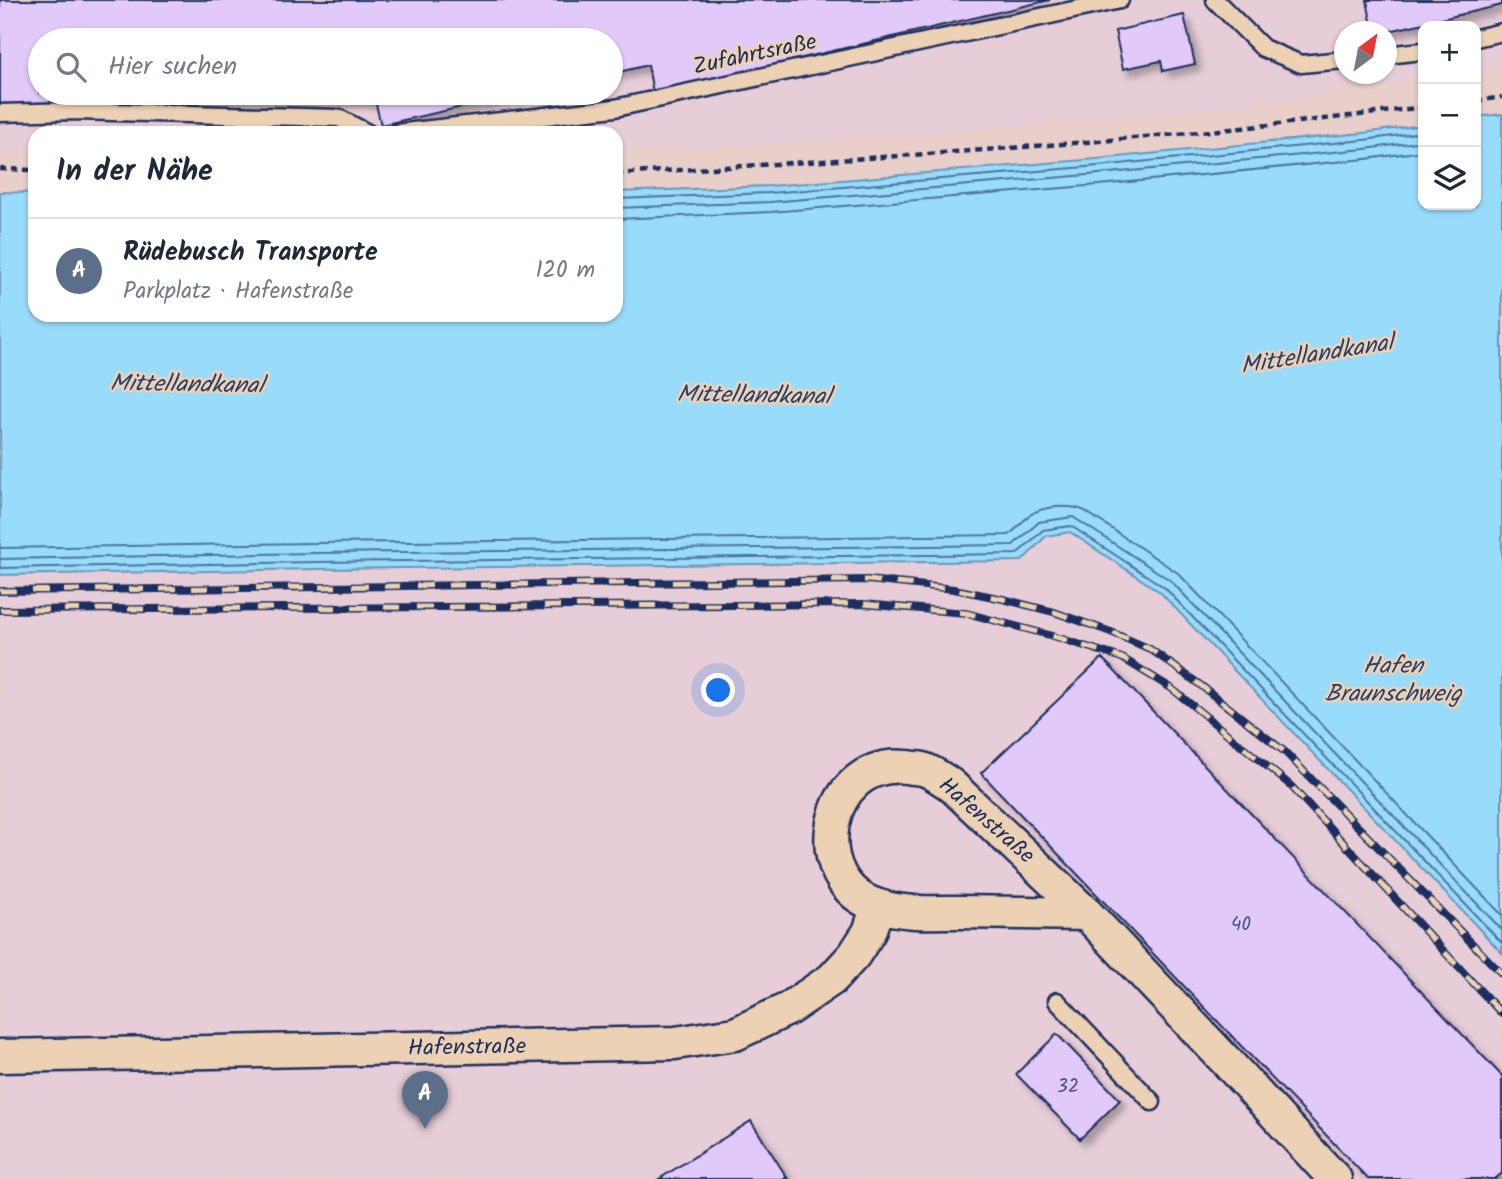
<!DOCTYPE html>
<html lang="de">
<meta charset="utf-8">
<style>
body{margin:0;font-family:Kalam,sans-serif;background:#f2f2f3;color:#1f2937}
.controls{position:absolute;right:21px;top:21px;display:grid;overflow:hidden;border-radius:14px;box-shadow:0 2px 5px #0004}
.controls button{width:63px;height:63px;display:grid;place-items:center;padding:0;border:0;border-bottom:2px solid #e0e1e3;background:#fff;color:#1f2937;font:35px sans-serif}
.compass{position:absolute;left:1334px;top:21px;width:63px;height:63px;border-radius:50%;background:#fff;box-shadow:0 2px 5px #0004;rotate:32deg}
.you{position:absolute;left:719px;top:691px;width:24px;height:24px;margin:-18px;border:5px solid #fff;border-radius:50%;background:#1a73e8;box-shadow:0 0 0 10px #1a73e833}
.badge{display:grid;place-items:center;width:46px;height:46px;border-radius:50%;background:#1b2f5e;color:#fff;font-size:23px;font-weight:700}
.pin{position:absolute;translate:-50% -58px;filter:drop-shadow(0 2px 4px #0008)}
.pin::after{content:'';position:absolute;top:37px;width:24px;height:21px;background:inherit;clip-path:polygon(0 0,100% 0,50% 100%)}
.list{margin:0;padding:0;list-style:none}
h2{display:flex;justify-content:space-between;align-items:center;height:91px;margin:0;padding:0 28px;font-size:30px}
h2 small{font-size:23px;font-weight:400;color:#747a83}
.list li{display:grid;grid-template-columns:46px 1fr auto;gap:21px;align-items:center;box-sizing:border-box;height:105px;padding:0 28px;border-top:2px solid #e0e1e3}
.list b{display:block;font-size:26px;white-space:nowrap}
.list p{margin:0;font-size:23px;white-space:nowrap;color:#747a83}
.list em{font-size:23px;font-style:normal;color:#747a83}
.icon{flex:none;width:38px;height:38px;fill:none;stroke:currentColor;stroke-width:2;stroke-linecap:round;stroke-linejoin:round}
.map{position:relative;flex:none;width:1502px;height:1179px;overflow:hidden}
.search{position:absolute;background:#fff;box-shadow:0 2px 5px #0004;left:28px;top:28px;width:595px;height:77px;display:flex;align-items:center;gap:18px;box-sizing:border-box;padding:0 24px;border-radius:38px;color:#747a83;font-size:26px}
.panel{position:absolute;background:#fff;box-shadow:0 2px 5px #0004;left:28px;top:126px;width:595px;height:196px;border-radius:21px}
.map>svg:first-child{display:block}
.built{fill:#e7cdd7;fill-rule:evenodd}
.water{fill:#99dbfb;stroke:#6796bc;stroke-width:2}
.lines{fill:none;stroke-linecap:round;stroke-linejoin:round}
.shore{stroke:#4d749d;stroke-width:2}
.building{fill:#e1c9f9;stroke:#1b2f5e;stroke-width:2;filter:url(#shadow)}
.lane-casing{stroke:#1b2f5e;stroke-width:21}
.street-casing{stroke:#1b2f5e;stroke-width:37}
.path{stroke:#1b2f5e;stroke-width:4.5;stroke-dasharray:7 5;stroke-linecap:butt}
.lane{stroke:#edd1b4;stroke-width:16}
.street{stroke:#edd1b4;stroke-width:32}
.rail-casing{stroke:#1b2f5e;stroke-width:8}
.rail{stroke:#edd1b4;stroke-width:5;stroke-dasharray:16;stroke-linecap:butt}
.labels{text-anchor:middle;dominant-baseline:central;stroke-width:5;stroke-linejoin:round;paint-order:stroke}
.number-label{font-size:19px;fill:#4c5685}
.street-label{font-size:23px;fill:#1b2f5e;stroke:#edd1b4}
.water-label{font-size:24px;font-style:italic;fill:#28406e;stroke:#edd1b4}
</style>
<div class="map">
<svg width="1502" height="1179" viewBox="0 0 1502 1179">
<defs>
<filter id="shadow"><feDropShadow dx="6" dy="6" stdDeviation="3.5" flood-color="#0004"/></filter>
</defs>
<rect width="100%" height="100%" fill="#e9cfc9"/>
<filter id="ink" filterUnits="userSpaceOnUse"><feTurbulence type="fractalNoise" baseFrequency=".0143" numOctaves="2"/><feDisplacementMap in="SourceGraphic" scale="14" xChannelSelector="R" yChannelSelector="G"/><feConvolveMatrix kernelMatrix="1 2 1 2 8 2 1 2 1" color-interpolation-filters="sRGB"/></filter>
<g filter="url(#ink)">
<path class="built" d="M0,0h1502v68l-26,4v-46h-53v53l-171,25 -337,31 -241,14 -58,2v-18h-581v21l-35,-2zM1344,32h42v42h-42zM40,40h571v53h-571z
M1070,532l90,60 342,-30v617h-1502v-604l1021,-14 25,-25z"/>
<path class="water" d="M1502,114v839l-342,-361 -90,-60 -24,4 -24,25 -706,8 -316,6v-383l35,1v122h581v-123l153,-6 328,-27 266,-26 60,-8v80h53v-88z"/>
<g class="lines">
<path class="shore" d="M616,199l153,-6 329,-27 266,-26 59,-8
M616,208l154,-6 329,-28 266,-25 58,-8
M616,219l154,-7 329,-27 267,-26 57,-8
M0,548l316,-5 693,-8c8,-6 13,-14 21,-20 12,-9 41,-11 55,-4l93,62 324,342
M0,559l316,-6 697,-8 26,-23 34,-5 97,63 332,350
M0,568l316,-6 701,-8 26,-24 28,-4 93,61 338,356"/>
</g>
<path class="building" d="M0,0h1050l-397,93 -5,-28 -37,9v-34h-571v53h485l-144,32 -6,-25 -149,-1 -226,8z
M1367,0h135v5l-117,27h-12z
M1184,15l11,49 -32,7 -2,-10 -38,8 -8,-38z
M1102,658l400,418v97l-7,6h-127l-387,-406z
M1057,1034l63,66 -40,39 -64,-65z
M751,1121l37,58h-129z"/>
<g class="lines">
<defs>
<path id="lane" d="M1215,0l48,48 38,16 43,-4
M1476,38l26,-6
M1386,55l37,-4
M0,113l74,-2 265,7 29,15
M396,133l219,-25 505,-108
M1057,1001l95,101"/>
<path id="street" d="M1087,914c-43,-1 -85,-1 -128,-2 -26,0 -55,2 -80,-6 -76,-21 -57,-149 28,-139 5,1 11,1 16,2 10,3 20,11 28,16l136,129 141,149 107,116
M0,1056l675,-13 60,-9 53,-25 44,-30 22,-24 15,-23 9,-26"/>
</defs>
<use href="#lane" class="lane-casing"/>
<use href="#street" class="street-casing"/>
<path class="path" d="M1476,101l26,-4
M0,169l35,1
M616,174c269,-17 539,-32 807,-67"/>
<use href="#lane" class="lane"/>
<use href="#street" class="street"/>
<defs>
<path id="rail" d="M0,591l868,-11 86,9 49,10 51,13 57,20 39,17 49,35 86,68 217,222
M0,610l863,-6 103,9 87,23 69,22 49,30 119,97 212,229"/>
</defs>
<use href="#rail" class="rail-casing"/>
<use href="#rail" class="rail"/>
</g>
</g>
<g class="labels">
<g class="number-label">
<text x="1241" y="925">40</text>
<text x="1068" y="1087">32</text>
</g>
<g class="street-label">
<text transform="translate(755 55) rotate(-12)">Zufahrtsraße</text>
<text transform="translate(986 821) rotate(41)">Hafenstraße</text>
<text transform="translate(467 1048) rotate(-1)">Hafenstraße</text>
</g>
<g class="water-label">
<text transform="translate(1317 355) rotate(-9)">Mittellandkanal</text>
<text transform="translate(187 385) rotate(1)">Mittellandkanal</text>
<text transform="translate(754 396) rotate(1)">Mittellandkanal</text>
<text x="1393" y="666">Hafen<tspan x="1393" dy="28">Braunschweig</tspan></text>
</g>
</g>
</svg>
<div class="controls">
<button>+</button>
<button>−</button>
<button><svg class="icon" aria-label="layers" viewBox="0 0 24 24"><path d="M12 4l9 5-9 5-9-5zM3 14l9 5 9-5"/></svg></button>
</div>
<svg class="compass" viewBox="-18 -18 36 36"><path d="M0-13l5 13h-10z" fill="#e53935"/><path d="M0 13l5-13h-10z" fill="#747a83"/></svg>
<div class="you"></div>
<div class="pin badge" style="left:425px;top:1129px;background:#5c6f8a">A</div>
<div class="search"><svg class="icon" aria-label="search" viewBox="0 0 24 24"><circle cx="10" cy="10" r="6"/><path d="M15 15l6 6"/></svg>Hier suchen</div>
<section class="panel">
<h2>In der Nähe<small></small></h2>
<ul class="list">
<li><span class="badge" style="background:#5c6f8a">A</span><div><b>Rüdebusch Transporte</b><p>Parkplatz · Hafenstraße</p></div><em>120 m</em></li>
</ul>
</section>
</div>
